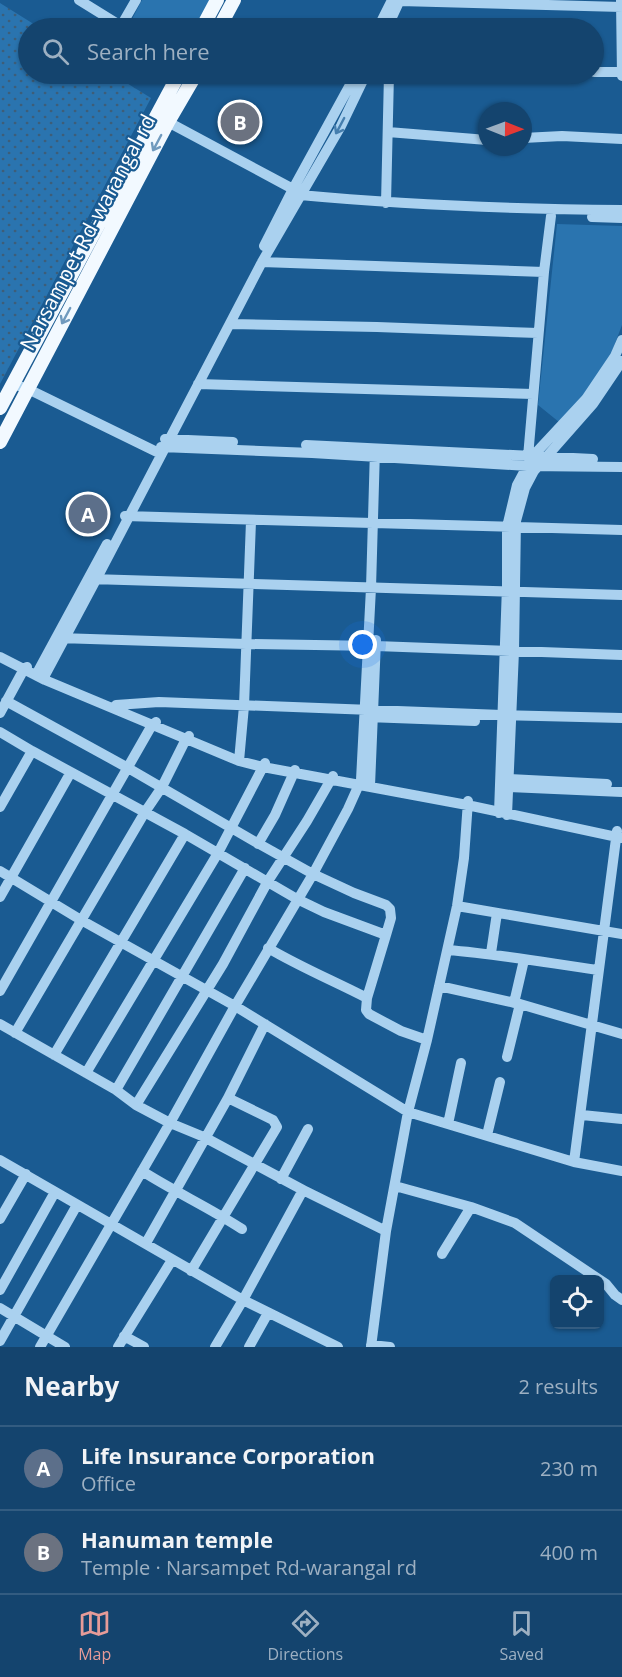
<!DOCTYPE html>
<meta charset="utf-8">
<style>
body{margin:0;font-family:"Open Sans",sans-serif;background:#214e76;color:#f1f3f6}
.controls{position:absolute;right:18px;bottom:18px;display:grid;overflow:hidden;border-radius:9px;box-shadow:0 2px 4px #0004}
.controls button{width:54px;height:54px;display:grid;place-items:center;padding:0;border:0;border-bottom:2px solid #335c81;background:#14446e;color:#f1f3f6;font:30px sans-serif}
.compass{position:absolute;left:478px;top:102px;width:54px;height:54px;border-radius:50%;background:#14446e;box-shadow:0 2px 4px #0004;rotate:91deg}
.you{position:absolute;left:363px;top:645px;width:21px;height:21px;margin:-15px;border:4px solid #fff;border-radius:50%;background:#1a73e8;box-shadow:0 0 0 9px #1a73e833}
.badge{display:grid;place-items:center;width:39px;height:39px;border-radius:50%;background:#e69b98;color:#fff;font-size:20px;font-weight:700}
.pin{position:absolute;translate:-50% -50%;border:3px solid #fff;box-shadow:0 2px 6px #0006}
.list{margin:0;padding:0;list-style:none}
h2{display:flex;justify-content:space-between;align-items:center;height:78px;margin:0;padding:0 24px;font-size:26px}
h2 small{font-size:20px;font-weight:400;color:#9db0c2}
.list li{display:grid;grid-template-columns:39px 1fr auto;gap:18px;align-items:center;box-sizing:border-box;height:84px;padding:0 24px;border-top:2px solid #335c81}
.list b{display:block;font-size:22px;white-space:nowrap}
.list p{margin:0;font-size:20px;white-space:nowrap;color:#9db0c2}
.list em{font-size:20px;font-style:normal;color:#9db0c2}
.icon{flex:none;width:33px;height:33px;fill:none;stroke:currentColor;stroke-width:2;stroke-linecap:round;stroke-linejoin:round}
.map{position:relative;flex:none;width:622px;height:1347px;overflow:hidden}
.search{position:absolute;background:#14446e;box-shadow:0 2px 4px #0004;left:18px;right:18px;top:18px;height:66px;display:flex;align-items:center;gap:15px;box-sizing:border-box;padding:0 21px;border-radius:33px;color:#9db0c2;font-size:22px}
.sheet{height:246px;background:#14446e}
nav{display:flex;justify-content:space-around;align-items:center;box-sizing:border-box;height:84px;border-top:2px solid #335c81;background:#14446e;font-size:16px;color:#9db0c2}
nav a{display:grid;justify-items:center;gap:3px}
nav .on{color:#e69b98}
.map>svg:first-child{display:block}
.grass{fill:url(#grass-dots)}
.park{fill:#2a74af}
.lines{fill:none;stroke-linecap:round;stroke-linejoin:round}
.minor{stroke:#aad1ef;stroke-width:10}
.major{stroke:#f2f9ff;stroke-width:14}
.oneway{stroke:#457eae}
.oneway2{stroke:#709abe}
.labels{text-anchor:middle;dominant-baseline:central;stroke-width:4.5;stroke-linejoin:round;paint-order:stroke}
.street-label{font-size:21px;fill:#fff;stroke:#1a5b92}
</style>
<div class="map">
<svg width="622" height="1347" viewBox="0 0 622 1347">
<defs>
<pattern id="grass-dots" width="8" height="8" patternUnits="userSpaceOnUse" patternTransform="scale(1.5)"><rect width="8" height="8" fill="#2a74af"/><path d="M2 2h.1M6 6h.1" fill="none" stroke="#3d5e79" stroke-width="1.8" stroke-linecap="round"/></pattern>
</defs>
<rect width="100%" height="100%" fill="#1a5b92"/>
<path class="grass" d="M0,3l40,25h-12v46h84l39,24 -151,286z"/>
<path class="park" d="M142,0h68l-15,28h-57l-8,-5z
M557,224l65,2v99l-12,32 -25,37 -26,28 -21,-17z"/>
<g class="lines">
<path class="minor" d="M79,0l42,26
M400,1l222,6
M621,1l1,75
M124,28l-3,-2 15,-26
M378,28l14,-28
M387,28l13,-28
M594,72h28
M168,122l125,67 7,6c108,10 214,14 322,15
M388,132l99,8
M523,138l39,-2 60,3
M386,203l3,-129
M592,217l30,1
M264,246l29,-57 63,-115
M262,262l282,10
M230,324l147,3 161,6
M13,384l15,5 133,65
M198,384l335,10
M165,439l68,3
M306,445l287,14
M161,447l151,6 215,13 95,1
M528,457l16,-185 7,-56
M125,516l497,14
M91,579l531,16
M59,638l187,6 130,2 246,9
M0,657l45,23 194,81 24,6 204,38 155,33
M36,675l71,-131
M43,679l54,-101 165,-316 79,-136 25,-52
M6,701l122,67 124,72 61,34 41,19 32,12 4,4 1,9 -5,17
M116,705l43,-3 343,13 120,3
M0,713l24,-44 3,-2
M367,717l108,4
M0,732l32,19 153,83 112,65 27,13 62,23 -19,63 -1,12 3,4 32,17 26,9
M239,761l5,-55 7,-185
M509,779l98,5
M370,786l6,-146
M509,787l113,5
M0,807l32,-56
M499,813l8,-227v-59l10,-42 15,-28 54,-58 29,-43 7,-16
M507,815l7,-164 2,-130 9,-33 9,-17 59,-67 29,-43
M258,844l17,-29 20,-45
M0,871l81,49 154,86 173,106 166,50 48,9
M0,897l71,-125
M457,906l165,28
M268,948c32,19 66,33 99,50
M448,950c50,4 100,13 150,20
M491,953l6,-40
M439,986l81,18 102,30
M0,991l152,-266 4,-3
M514,1003l10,-43
M0,1024l116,66 20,15 34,18 34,14 99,53 83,41 -15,116
M15,1033l130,-221 17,-25 24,-48 3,-3
M54,1055l131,-221
M507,1057l13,-53
M86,1073l132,-220 47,-90
M116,1090l129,-222
M136,1105l87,-141 45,-83 39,-60 26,-45
M582,1115l40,4
M448,1124l13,-61
M487,1135l13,-53
M0,1160l243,140 95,47
M574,1162l43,-331
M142,1171c33,21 68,37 100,58
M281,1179l27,-50
M395,1186l76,21 44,16 91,61 9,11 7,5
M0,1219l26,-45
M386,1231l22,-119 19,-72 30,-134 7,-48 4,-57
M146,1243l82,-145 37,-74
M442,1254l29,-47
M191,1271l86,-144 -4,-7 -45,-22
M0,1290l55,-98
M0,1308l65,39
M124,1336l20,11
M0,1341l77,-136
M371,1345l19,2
M40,1347l130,-224 65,-117 78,-132 35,-65 13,-29 10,-192 4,-139
M118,1347l54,-87
M215,1347l28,-47 60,-110
M249,1347l19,-34"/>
<path class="major" d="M202,28l15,-28
M219,28l15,-28
M0,408l179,-334
M0,442l168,-320 28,-48"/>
</g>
<defs><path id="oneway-shaft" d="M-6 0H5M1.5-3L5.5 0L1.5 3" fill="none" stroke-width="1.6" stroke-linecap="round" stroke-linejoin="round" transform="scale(1.5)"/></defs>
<use class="oneway" href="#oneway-shaft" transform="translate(340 126) rotate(118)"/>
<g class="oneway2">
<use href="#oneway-shaft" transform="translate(157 143) rotate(118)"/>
<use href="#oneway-shaft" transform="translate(66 316) rotate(118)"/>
</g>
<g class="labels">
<g class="street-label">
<text transform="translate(87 232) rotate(-62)">Narsampet Rd-warangal rd</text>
</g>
</g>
</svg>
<div class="controls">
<button><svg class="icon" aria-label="locate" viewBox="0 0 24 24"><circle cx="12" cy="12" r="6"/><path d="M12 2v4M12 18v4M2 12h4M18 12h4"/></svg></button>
</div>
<svg class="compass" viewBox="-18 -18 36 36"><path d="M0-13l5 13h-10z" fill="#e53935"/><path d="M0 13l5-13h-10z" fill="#9db0c2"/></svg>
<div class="you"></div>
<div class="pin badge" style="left:88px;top:514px;background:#5c6f8a">A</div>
<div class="pin badge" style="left:240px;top:122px;background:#6b7280">B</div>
<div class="search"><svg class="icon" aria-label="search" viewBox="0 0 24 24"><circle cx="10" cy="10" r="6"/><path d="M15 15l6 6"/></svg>Search here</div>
</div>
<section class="sheet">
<h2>Nearby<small>2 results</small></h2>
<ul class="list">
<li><span class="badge" style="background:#5c6f8a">A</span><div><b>Life Insurance Corporation</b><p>Office</p></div><em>230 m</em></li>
<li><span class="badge" style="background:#6b7280">B</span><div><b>Hanuman temple</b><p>Temple · Narsampet Rd-warangal rd</p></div><em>400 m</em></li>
</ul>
</section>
<nav>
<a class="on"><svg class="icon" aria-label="map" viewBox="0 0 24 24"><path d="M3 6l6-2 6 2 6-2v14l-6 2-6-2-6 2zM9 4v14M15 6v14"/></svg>Map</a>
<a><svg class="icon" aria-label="directions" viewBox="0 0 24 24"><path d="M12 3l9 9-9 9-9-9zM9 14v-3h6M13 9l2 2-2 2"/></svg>Directions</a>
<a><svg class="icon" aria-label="saved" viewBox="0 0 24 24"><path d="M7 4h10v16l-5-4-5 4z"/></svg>Saved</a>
</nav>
